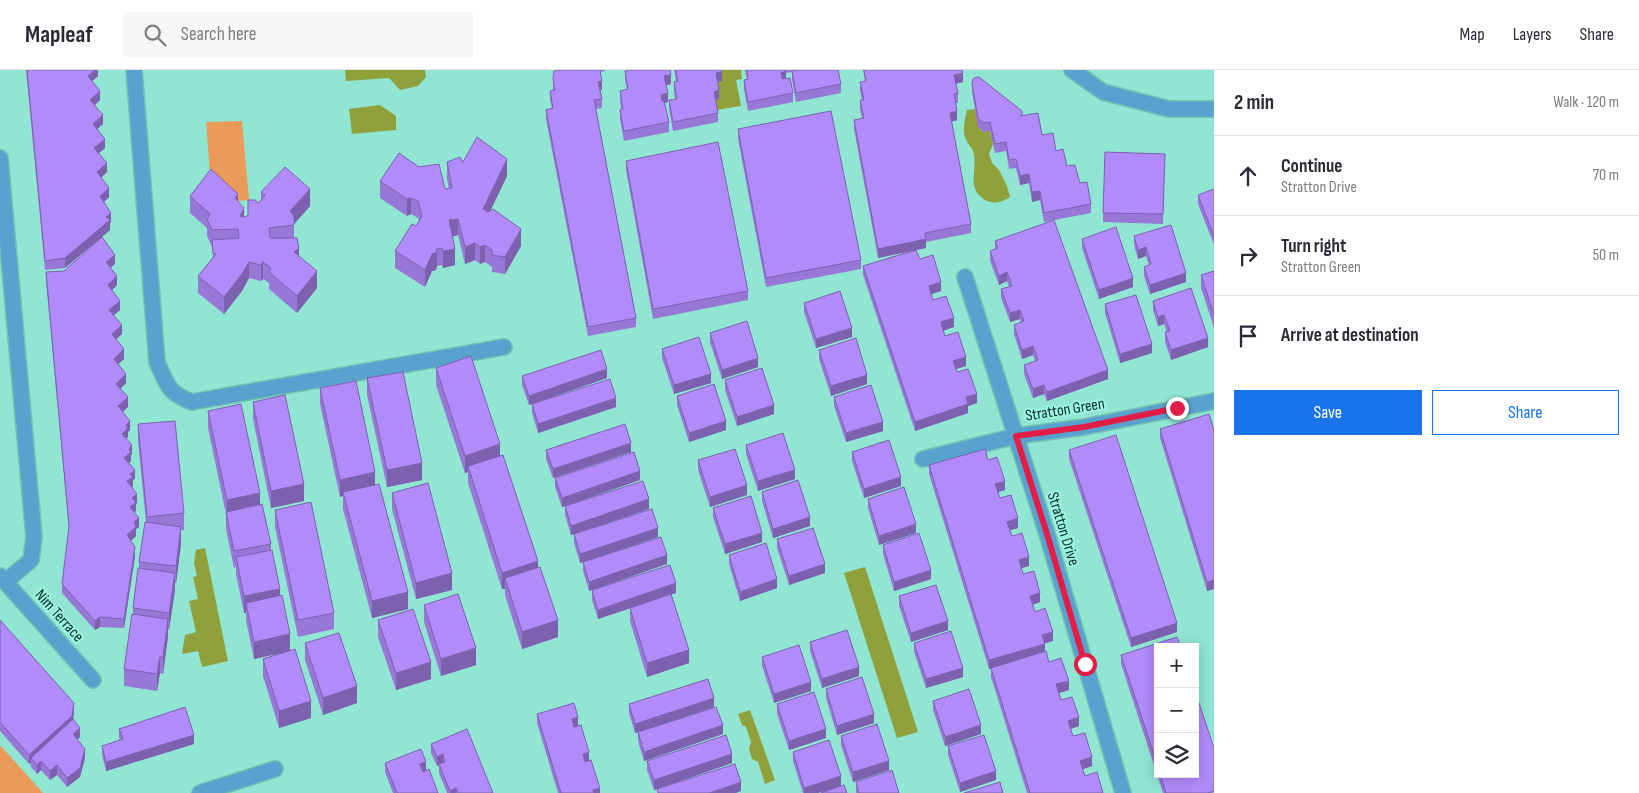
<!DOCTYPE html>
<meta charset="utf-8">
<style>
body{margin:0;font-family:"Sofia Sans Condensed",sans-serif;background:#f7f7f7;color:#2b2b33}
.controls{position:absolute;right:15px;bottom:15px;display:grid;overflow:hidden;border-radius:0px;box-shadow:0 2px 12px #0003}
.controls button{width:45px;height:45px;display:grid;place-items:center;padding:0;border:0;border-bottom:1px solid #e1e1e2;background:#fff;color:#2b2b33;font:25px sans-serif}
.stop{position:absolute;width:15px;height:15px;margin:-11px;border:4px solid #e11d48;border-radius:50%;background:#fff}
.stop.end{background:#e11d48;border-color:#fff;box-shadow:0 1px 5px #0008}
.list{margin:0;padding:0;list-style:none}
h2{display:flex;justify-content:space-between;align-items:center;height:65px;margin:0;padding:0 20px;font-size:21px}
h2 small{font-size:16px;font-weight:400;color:#7c7c81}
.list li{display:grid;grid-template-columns:32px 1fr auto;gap:15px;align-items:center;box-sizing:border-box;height:80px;padding:0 20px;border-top:1px solid #e1e1e2}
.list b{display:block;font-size:19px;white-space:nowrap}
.list p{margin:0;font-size:16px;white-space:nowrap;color:#7c7c81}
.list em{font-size:16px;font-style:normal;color:#7c7c81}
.actions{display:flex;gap:10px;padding:15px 20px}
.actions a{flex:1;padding:11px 0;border:1px solid #1a73e8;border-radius:0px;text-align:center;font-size:18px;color:#1a73e8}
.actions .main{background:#1a73e8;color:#fff}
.icon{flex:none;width:28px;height:28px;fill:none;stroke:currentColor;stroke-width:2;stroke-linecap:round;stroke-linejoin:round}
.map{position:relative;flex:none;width:1214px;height:723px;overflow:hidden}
header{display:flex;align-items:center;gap:30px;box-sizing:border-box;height:70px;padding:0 25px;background:#fff;border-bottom:1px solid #e1e1e2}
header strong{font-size:24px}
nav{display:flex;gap:28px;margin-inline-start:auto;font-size:18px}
.search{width:350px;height:45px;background:#f7f7f7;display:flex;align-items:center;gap:12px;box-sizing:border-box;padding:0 18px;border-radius:0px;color:#7c7c81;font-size:19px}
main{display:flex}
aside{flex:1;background:#fff}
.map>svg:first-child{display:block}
.green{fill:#ec9a59}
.water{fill:#90a03a}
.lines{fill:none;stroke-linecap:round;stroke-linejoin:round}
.minor-casing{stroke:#74c1b0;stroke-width:18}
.minor{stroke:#59a2cf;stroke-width:15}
.wall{fill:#9878d7}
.shaded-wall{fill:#7c61af}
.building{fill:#b18bfa;stroke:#7c61af}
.route{stroke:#e11d48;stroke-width:6}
.labels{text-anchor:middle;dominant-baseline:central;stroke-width:4;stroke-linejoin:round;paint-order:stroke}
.street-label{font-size:16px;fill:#062c25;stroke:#9df4e0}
</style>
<header>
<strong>Mapleaf</strong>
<div class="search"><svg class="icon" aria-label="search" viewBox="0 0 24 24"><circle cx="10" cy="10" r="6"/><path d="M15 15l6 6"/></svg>Search here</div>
<nav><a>Map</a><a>Layers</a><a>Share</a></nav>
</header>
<main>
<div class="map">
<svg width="1214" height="723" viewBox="0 0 1214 723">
<rect width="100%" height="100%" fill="#90e6d3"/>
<path class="green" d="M242,51l7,79 -21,2 -17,-16 -5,-64z
M0,675l43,48h-43z"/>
<path class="water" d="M345,0h80l1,7 -8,9 -18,4 -11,-12 -43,3z
M719,0h22l1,9 -6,1 5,26 -25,4c-3,-14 0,-27 3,-40z
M380,35l16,11v14l-44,4 -3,-25z
M975,39l5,21 3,2 7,-1 3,13 -4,10 3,9 7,7 8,16 3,11c-7,5 -15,7 -23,4 -23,-12 -8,-31 -14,-50 -1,-4 -5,-6 -6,-10 -6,-9 -2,-21 0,-31z
M205,478l23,113 -26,6 -4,-16 -16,3 3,-19 11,-3 -7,-31 9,-2 -5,-22 4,-1 -3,-13 2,-13z
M865,497l53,165 -21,6 -53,-165z
M750,640l25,70 -10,4 -7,-22 -6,-3 -3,-10 2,-7 -5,-15 -4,-2 -4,-11z"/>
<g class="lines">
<defs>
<path id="minor" d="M134,0l23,292c10,23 11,31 35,40l312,-55
M1072,0l31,22 66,17h45
M0,88l34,379 -3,23 -26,22
M965,207l82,257 76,259
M923,389l93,-23 68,-9 130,-26
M0,506l93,104
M200,723l75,-24"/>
</defs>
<use href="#minor" class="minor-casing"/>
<use href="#minor" class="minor"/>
</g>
<path class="wall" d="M26,0h72v6l-6,5 8,19 -5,5 8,19 -6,5 8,19 -6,5 8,19 -6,6 8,19 -5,5 7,20 -1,1v7l-45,38 -20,2z
M558,0h47v1l-5,1 2,18h-2l2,9v9l-6,1 40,209v9l-48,9 -42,-217v-9l6,-2 -2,-8v-9l3,-1v-11z
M628,0h42l1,14 -5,1 2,17 -3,1 4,19v10l-45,9 -4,-22v-9l1,-1 -1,-9v-9l7,-1 -2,-10v-9h3z
M674,0h47l1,11 -4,1 1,17 -3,1 2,13v9l-45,9 -4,-22v-9l6,-1 -1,-8v-9l2,-1z
M745,0h47v2l-6,1v6l7,14v9l-45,9 -4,-22v-9l3,-1z
M797,0h43h-2l3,14v9l-45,9 -4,-22v-9z
M863,0h99l1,12 -7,2 2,9v10h-2l1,17 -6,2 20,102v9l-45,9v6l-10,2 4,9 21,32 -10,3 2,6 21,27 -11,4 2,5 21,30 -10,3 1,3 20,31 -9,3v7l-53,18 -52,-156v-9l50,-16 -35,8 -24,-129v-9l8,-2 -2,-9v-9h2l-2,-9v-9l5,-1z
M972,13l50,33 20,19 14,16 24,32 11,21v9l-47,9 -4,-22 -8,2 -3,-19 -9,2 -4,-17 -7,1 -3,-18 -11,2 -5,-22 -7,1 -5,-5 -6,-35z
M738,59l123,131v9l-95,18 -28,-148z
M1105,82l60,2 -2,70 -60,-2z
M626,91l122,130v9l-95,19 -27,-149z
M447,92h16l44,14 -17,35 31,35 -16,28 -13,-2v-5l-7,-5 -5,2 -5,-4 -10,4 -7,-29 -6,2 3,28 -12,3 -1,-3 -5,1 -1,4 -4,1 -7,16 -30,-19v-17l21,-25 3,-5 -1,-3 -7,-4 -4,2 -27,-18v-17l65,8h4l-2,-10z
M1214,119v56l-16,-41v-9z
M261,122l49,14 -16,18v14l5,17 18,33 -20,25 -28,-24v-6l-6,-4 -2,2 -12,-3 -7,13 -18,23 -26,-21v-17l15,-18 -1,-11 -5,-11v-8l-17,-15v-17l48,5 6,16h1l3,-2 13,-15z
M1134,166l52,46 -36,12 -6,-18v-9l5,-2 -3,-9 -8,3 -4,-14z
M1082,169l51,48 -34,12 -17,-51z
M995,171l113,138 -61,22 -3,-7 -11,4 -9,-24v-9l11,-4 -2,-6 -11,4 -8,-25v-9l7,-3 -1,-3 -10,3 -9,-24v-9l8,-2 -2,-6 -8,4 -9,-24v-10l5,-2z
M115,194l-5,4 7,17 -5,5 8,20 -6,5 8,19 -6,5 8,20 -6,5 8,19 -6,6 8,18 -5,5 7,18 -2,2v5l-2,1 6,16 -1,1v6l-2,2 6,16 -2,1v6l-1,1 5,16 -1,1v7l-2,1 5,15 -3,2v7l-5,5 4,15 -11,72 -24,-1 -5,3 -33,-37v-9l7,-54 -23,-249v-9l18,-1z
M1214,201v57l-13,-40v-13z
M1153,231l55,46 -37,13 -6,-18v-10h2l-3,-8 -6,2 -5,-16z
M804,233l48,34 -36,11 -12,-36z
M1105,234l47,49 -32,10 -15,-50z
M710,263l48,34 -36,12 -12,-37z
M662,279l49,34 -37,11 -12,-36z
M819,280l48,34 -36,12 -12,-37z
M436,298l64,88 38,112 20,69 -36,12 -17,-54v-6h-3l-34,-106v-11l-3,1 -29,-88z
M522,306l85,2 -78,27 -7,-20z
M367,308l55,102 -35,7 -20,-92z
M725,310l49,34 -37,12 -12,-36z
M320,318l55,96 33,125 -36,9 -29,-109v-13l-3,1 -20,-93z
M677,326l49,34 -37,12 -12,-37z
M834,327l49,34 -37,11 -12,-36z
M253,332l51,99 -33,7 -18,-89z
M532,334l84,3 -78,26 -6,-20z
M208,341l52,94 11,39v6l9,46 10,55 21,67 -32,10 -16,-52v-17l23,-7 -32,7 -8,-39v-7h-2l-8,-39v-7l-2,1 -8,-39v-15l-18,-86z
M138,354l46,89v17h-3v14l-5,39h-1v7l-6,40h-1v6l-5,38 -3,-1 -3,18 -33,-5v-17l9,-55v-6l6,-40v-6l7,-40 -8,-81z
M1160,359l54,1v159l-7,2 -47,-153z
M746,375l49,34 -37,12 -12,-37z
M546,380l85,2 -78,26 -7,-19z
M1069,380l108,182 -46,15 -62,-188z
M852,382l49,34 -37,12 -12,-37z
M698,390l49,35 -37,12 -12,-37z
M988,390l17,30 -7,2 2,6 18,30 -8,2 2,6 17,30 -8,2 2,6 17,28 -7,3 2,7 18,29 -8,2v8l4,11 20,28 -10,3 2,7 18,26 -9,3 3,7 19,30 -9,3 2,7 18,17h-76l-36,-116v-8h-2l-60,-195v-9z
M555,408l85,2 -78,27 -7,-20z
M762,422l48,34 -37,12 -11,-37z
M392,423l60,97 -36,9 -24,-90z
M868,429l48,34 -37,12 -11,-37z
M565,436l84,3 -78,26 -6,-20z
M713,438l49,34 -37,12 -12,-37z
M275,440l59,103v16l-36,8 -23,-110z
M574,464l84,3 -78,26 -6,-20z
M777,469l48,34 -36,12 -12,-37z
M883,475l48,34 -37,12 -11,-37z
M729,485l48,33 -37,13 -11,-37z
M583,492l84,2 -78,27 -6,-20z
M592,520l84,3 -13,4 26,66 -42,14 -17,-56v-13l-32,11 -6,-19z
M899,526l49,34 -37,12 -12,-36z
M424,535l52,60 -35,11 -17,-54z
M0,550l74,92 -1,8 7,17 -3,3 8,18 -5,19 -13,10 -10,-12 -7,5 -9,-10 -4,4 -6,-7v-4l-2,1 -29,-33z
M378,550l53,59 -35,11 -18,-53z
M810,572l49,34 -37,12 -12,-37z
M305,573l52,60 -34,12 -18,-55z
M914,573l49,34 -37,11 -12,-36z
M1158,577v127h37l19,19h-51l-42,-129v-9z
M762,587l49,34 -37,12 -12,-37z
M826,619l48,34 -37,12 -11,-37z
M933,631l48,33 -36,12 -12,-36z
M629,634l85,3 -79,26 -6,-20z
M777,634l49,34 -37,12 -12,-36z
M537,644l41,12 11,35 11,32h-42l-21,-70z
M119,659l75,15 -88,27 -4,-16v-9l18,-6 -1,-2z
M638,662l85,2 -79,27 -6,-20z
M841,666l48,34 -36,12 -12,-37z
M431,674l62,49h-46l-8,-20v-8l-2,1 -6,-13z
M948,676l48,34 -36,12 -12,-37z
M793,682l48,34 -23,7h-15l-10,-32z
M647,691l85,2 -78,27 -7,-20z
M385,693l41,7 12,23h-45l-8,-21z
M856,712l43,11h-43z"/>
<path class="shaded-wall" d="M95,0h3v6l-10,9v-9z
M786,1v9l-5,2v-9z
M722,2v9l-6,1v-9z
M963,3v9l-9,2v-9z
M671,5v9l-7,2v-10z
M602,11v9l-4,1v-9z
M719,20v9l-5,2v-9z
M100,21v9l-10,9v-9z
M668,23v9l-7,2v-9z
M957,41v9l-7,2v-9z
M103,45v9l-10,9v-9z
M105,69v9l-11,9v-9z
M507,89v17l-24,50v-17z
M107,93v9l-10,9v-9z
M1029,104v9l-9,2v-9z
M109,118v9l-9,8v-9z
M310,119v17l-16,18v18v-18l-4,-13z
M1040,121v9l-8,2v-10z
M238,124v16l-3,-12z
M411,128v16l-4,2v-17z
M244,138v17l-4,-9z
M111,143v9l-1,1v7l-45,38v-10l41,-41z
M458,149v16l-9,2v-17z
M521,159v17l-16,28v-17z
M926,169v9l-48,10v-9z
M475,173v17l-10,4v-17z
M485,175v17l-5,2v-17z
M1146,177v9l-8,3v-9z
M299,178v17l-5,-13z
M437,179v17l-1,4 -4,1 -7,16v-17l7,-16z
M455,179v16l-12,3v-17z
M115,185v9l-9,7v-9z
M249,192v16l-7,13 -18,23v-17z
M263,192v17l-2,2v-16z
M317,201v17l-20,25v-17z
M1007,202v9l-8,4v-9z
M1186,203v9l-36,12v-9z
M117,206v9l-9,9v-9z
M1133,208v9l-34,12v-9z
M941,212v9l-12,4v-9z
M120,231v9l-11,9v-9z
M1020,240v9l-10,3v-9z
M1164,245v9l-6,2v-9z
M954,248v9l-13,4v-9z
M122,255v9l-10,9v-9z
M852,258v9l-36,11v-9z
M1208,268v9l-37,13v-10z
M1152,274v9l-32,10v-9z
M1033,276v9l-11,4v-9z
M124,279v10l-10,9v-9z
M966,287v9l-13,4v-9z
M758,288v9l-36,12v-9z
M607,299v9l-78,27v-9z
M1108,300v9l-61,22v-9z
M126,304v9l-10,10v-9z
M711,304v9l-37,11v-9z
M867,305v9l-36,12v-10z
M1044,315v9l-11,4v-9z
M977,324v9l-9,3v7l-53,18v-9l51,-25z
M128,327v10l-10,8v-9z
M616,328v9l-78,26v-9z
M774,335v9l-37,12v-9z
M130,351v9l-2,2v5l-6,6v-9l4,-9z
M726,351v9l-37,12v-9z
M883,352v9l-37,11v-9z
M631,373v9l-78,26v-9z
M500,374v17l-32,5v6l-3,1v-17z
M132,375v9l-1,1v6l-7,6v-9l5,-9z
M422,393v17l-35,7v-17z
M135,400v9l-2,1v6l-6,5v-10l3,-7z
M795,400v9l-37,12v-10z
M640,401v9l-78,27v-9z
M375,402v17l-32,3v4l-3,1v-17z
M901,407v9l-37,12v-9z
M1005,411v9l-10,3v-9z
M304,414v17l-33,7v-17z
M747,415v10l-37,12v-10z
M260,423v17l-33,7v-17z
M137,424v9l-1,1v7l-6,5v-9l2,-9z
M649,429v10l-78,26v-9z
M810,447v9l-37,12v-9z
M139,448v9l-3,2v7l-9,8v-9l7,-13z
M1018,448v10l-11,3v-9z
M916,454v9l-37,12v-9z
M181,457v17l-5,39v-17z
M658,458v9l-78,26v-9z
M762,463v9l-37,12v-10z
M135,477v9l-11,72v-9z
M667,485v9l-78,27v-9z
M1029,487v9l-10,3v-9z
M538,491v17h-33v11h-3v-16z
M825,494v9l-36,12v-9z
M931,500v9l-37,12v-9z
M175,503v17l-6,40v-17z
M452,503v17l-36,9v-16z
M777,509v9l-37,13v-9z
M1214,510v9l-7,2v-9z
M676,513v10l-78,26v-9z
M280,519v17l-34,-3v10h-2v-17z
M408,522v17l-36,9v-17z
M1040,523v9l-10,3v-9z
M100,547v10l-5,3v-9z
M168,549v17l-5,38v-17z
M558,550v17l-36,12v-17z
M948,551v9l-37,12v-9z
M1177,553v9l-46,15v-9z
M1053,562v9l-11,3v-9z
M290,564v17l-36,8v-17z
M1045,574v9l-56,16v-9z
M476,578v17l-35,11v-17z
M689,580v13l-42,14v-14z
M160,587v16l-3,18v-17z
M431,592v17l-35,11v-17z
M859,597v9l-37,12v-9z
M963,598v9l-37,11v-9z
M1069,611v9l-13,4v-10z
M811,612v9l-37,12v-9z
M357,616v17l-34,12v-17z
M714,628v9l-79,26v-9z
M311,631v17l-32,10v-17z
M74,633v9l-2,13 -41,33v5l-2,1v-9z
M874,644v9l-37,12v-9z
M578,647v9l-6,2v-9z
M1079,647v9l-11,4v-9z
M723,655v9l-79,27v-9z
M981,655v9l-36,12v-9z
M80,658v9l-7,6v-9z
M826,659v9l-37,12v-9z
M194,665v9l-88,27v-9z
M85,679v9l-5,19 -13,10v-9z
M589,682v10l-6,2v-10z
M443,684v10l-6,2v-9z
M732,684v9l-78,27v-10z
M1092,687v9l-12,4v-9z
M41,691v9l-4,4v-9z
M889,691v9l-36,12v-10z
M426,692v9l-6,3v-10z
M57,695v10l-7,5v-9z
M996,701v9l-36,12v-9z
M841,706v10l-23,7h-14v-5z
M741,712v9l-5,2h-27z
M456,718v5h-6v-2z
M600,718v5h-7v-3z"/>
<path class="building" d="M27,0h68l-7,6 12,15 -10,9 13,15 -10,9 12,15 -11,9 13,15 -10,9 12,16 -9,8 11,17 -5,4 4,3 -45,38 -20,3z
M560,0h40l2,11 -4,1 4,17 -8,1 42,218 -48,9 -42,-217 7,-2 -3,-17 5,-1 -2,-11 1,-8z
M630,0h40l1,5 -7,1 4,17 -7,2 1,6h2l5,21 -45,9 -4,-21 3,-1 -3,-18 8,-2 -3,-18z
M676,0h45l1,2 -6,1 3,17 -5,2 4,21 -45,9 -4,-22 8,-1 -3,-17 4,-1z
M747,0h39v1l-5,2 1,6 8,-1 3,15 -45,9 -4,-22 4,-1z
M797,0h41l3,14 -45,9 -4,-22z
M864,0h98l1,3 -9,2 4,18 -4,1 3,17 -7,2 21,111 -46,9 1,6 -48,10 -24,-129 10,-2 -4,-18h4l-4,-18 6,-1z
M976,7h3l43,34v4l-2,1 18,-3 4,22 11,-2 3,18 7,-2 4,17 8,-1 5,18 7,-1 4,22 -47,9 -4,-22 -8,1 -3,-18 -9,2 -4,-17 -7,1 -3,-18 -11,2 -5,-22 -7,1 -5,-5 -6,-35 1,-4z
M831,41l30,149 -95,18 -28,-149z
M477,67l30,22 -24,50 5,3 5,-3 28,20 -16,28 -13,-2v-5l-7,-5 -5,2 -5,-4 -10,4 -7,-28 -9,1 6,29 -12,2 -1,-3 -5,1 -1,4 -4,1 -7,16 -30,-19 17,-27 4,2 6,-10 -4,-15 -7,-3 -4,1 -27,-18 19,-28 20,14 20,-3 6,25 7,-1 -5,-26 13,-5 3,5z
M718,72l30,149 -95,18 -27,-148z
M1105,82l60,2 -2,60 -60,-1z
M285,97l25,22 -20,22 4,5v9l-25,3 1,10h27l2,10 -5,4 23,19 -20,25 -28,-24 2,-4 -8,-6 -2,3 -12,-3 -7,12 -18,23 -26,-21 18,-22 -3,-1 -1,-13 27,-2 -1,-9 -26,1 -5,-11 3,-5 -20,-18 21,-27 27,25 -3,4 9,10 -4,8 5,1 3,-2v-15h7l4,3 6,-8 -4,-3z
M1214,119v47l-16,-41z
M1054,150l54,150 -61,22 -3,-7 -11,4 -9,-24 14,-5 -5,-14 -11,4 -8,-25 10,-4 -4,-11 -10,3 -9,-24 11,-3 -5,-14 -8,4 -9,-25 8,-3 -3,-7z
M1171,155l15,48 -36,12 -6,-18 7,-3 -5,-17 -8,3 -4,-14z
M1116,157l17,51 -34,12 -17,-51z
M102,167l13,18 -9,7 11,14 -9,9 12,16 -11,9 13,15 -10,9 12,15 -10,10 12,15 -10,10 12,13 -10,9 12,15 -4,4 2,3 -6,6 10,11 -3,4 2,3 -7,6 11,12 -5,4 3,3 -6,4 10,13 -5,4 4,4 -6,5 9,11 -5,4 2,5 -9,8 8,12 -11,72 -24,-2 -5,4 -33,-37 7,-58 -23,-254 18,-1z
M916,180l4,9 13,-4 8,27 -12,4 1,4 3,10 13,-4 8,22 -13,4 1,5 3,9 13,-4 8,25 -13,4 4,11 11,-3 9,25 -11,3 2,7 -53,18 -52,-156z
M1214,201v44l-13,-40z
M1191,218l17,50 -37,12 -6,-18 5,-1 -6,-16 -6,2 -5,-16z
M840,221l12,37 -36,11 -12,-36z
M1136,225l16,49 -32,10 -15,-50z
M747,251l11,37 -36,12 -12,-37z
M699,267l12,37 -37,11 -12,-36z
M856,268l11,37 -36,11 -12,-36z
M601,280l6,19 -78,27 -7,-20z
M471,286l29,88 -35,12 -29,-88z
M762,298l12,37 -37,12 -12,-37z
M403,302l19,91 -35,7 -20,-92z
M610,309l6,19 -78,26 -6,-20z
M356,311l19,91 -35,8 -20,-92z
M714,314l12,37 -37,12 -12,-37z
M871,315l12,37 -37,11 -12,-36z
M285,325l19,89 -33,7 -18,-89z
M241,334l19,89 -33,7 -19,-89z
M1209,344l5,16v150l-7,2 -47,-153z
M175,351l9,92 -37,4 -9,-93z
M625,354l6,19 -78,26 -7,-19z
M783,363l12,37 -37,11 -12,-36z
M1116,365l61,188 -46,15 -62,-188z
M889,370l12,37 -37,12 -12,-37z
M735,379l12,36 -37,12 -12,-37z
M985,379l3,11 9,-3 8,24 -10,3 5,14 11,-3 7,23 -11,4 5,14 10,-3 7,24 -10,3 4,14 11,-3 6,22 -10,3 5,16 10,-4 8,24 -11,3 3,9 -56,16 -60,-195z
M634,382l6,19 -78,27 -7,-20z
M503,385l35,106 -36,12 -34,-107z
M798,410l12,37 -37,12 -11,-37z
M643,411l6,18 -78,27 -6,-20z
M428,413l24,90 -36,10 -24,-90z
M379,414l29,108 -36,9 -29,-109z
M904,417l12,37 -37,12 -11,-37z
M751,426l11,37 -37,11 -12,-36z
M311,432l23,111 -36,7 -23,-110z
M262,434l9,40 -37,7 -8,-39z
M652,439l6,19 -78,26 -6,-20z
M145,452l36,5 -5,39 -37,-4z
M813,458l12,36 -36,12 -12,-37z
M919,463l12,37 -37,12 -11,-37z
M661,467l6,18 -78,27 -6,-20z
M766,473l11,36 -37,13 -11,-37z
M272,480l8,39 -36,7 -8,-39z
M670,495l6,18 -78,27 -6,-20z
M540,497l18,53 -36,12 -17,-54z
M138,498l37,5 -6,40 -36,-5z
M936,515l12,36 -37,12 -12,-37z
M458,524l18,54 -35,11 -17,-54z
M671,524l18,56 -42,13 -17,-55z
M282,525l8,39 -36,8 -8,-39z
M413,539l18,53 -35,11 -18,-53z
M132,544l36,5 -5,38h-3l-3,17 -33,-5z
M0,550l74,83 -2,13 -43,39 -29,-33z
M847,560l12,37 -37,12 -12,-37z
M951,561l12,37 -37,11 -12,-36z
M339,563l18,53 -34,12 -18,-55z
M1177,567l4,10h-23v119l-37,-111z
M799,575l12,37 -37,12 -12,-37z
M295,579l16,52 -32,10 -16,-52z
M1046,581l3,11 12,-4 8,23 -13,3 5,16 11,-3 7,20 -11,4 5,15 12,-3 7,24 -12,4 5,15 12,-4 6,21h-73l-39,-125z
M862,607l12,37 -37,12 -11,-37z
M708,609l6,19 -79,26 -6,-20z
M969,619l12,36 -36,12 -12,-36z
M1195,621l19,57v43l-7,2h-41l-6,-19h35z
M814,622l12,37 -37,12 -12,-37z
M574,633l4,14 -6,2 2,8 7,-2 8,27 -6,2 2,8 6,-2 9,28 -7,2 1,3h-33l-24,-79z
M185,637l9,28 -88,27 -4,-16 21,-7 -4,-10z
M716,637l7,18 -79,27 -6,-20z
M73,649l7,9 -7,6 12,15 -5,19 -13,10 -10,-13 -7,6 -9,-10 -4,4 -6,-7z
M877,654l12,37 -36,11 -12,-36z
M467,659l26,64h-35l-2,-5 -6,3 -11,-27 6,-2 -2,-8 -6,3 -6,-13z
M726,665l6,19 -78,26 -7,-19z
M984,665l12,36 -36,12 -12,-37z
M829,670l12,36 -37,12 -11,-36z
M421,679l5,13 -6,2 3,8 6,-3 9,24h-41l-12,-30z
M735,694l6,18 -32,11h-51l-1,-4z
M892,700l7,23h-40l-3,-11z
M1000,712l3,11h-39z
M844,715l3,8h-26z"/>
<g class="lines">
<path class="route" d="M1085,594l-38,-130 -31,-98 68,-9 93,-19"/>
</g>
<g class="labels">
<g class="street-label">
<text transform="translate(1065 340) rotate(-9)">Stratton Green</text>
<text transform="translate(1063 459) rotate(73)">Stratton Drive</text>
<text transform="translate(59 546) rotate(48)">Nim Terrace</text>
</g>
</g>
</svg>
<div class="controls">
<button>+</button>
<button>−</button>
<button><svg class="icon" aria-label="layers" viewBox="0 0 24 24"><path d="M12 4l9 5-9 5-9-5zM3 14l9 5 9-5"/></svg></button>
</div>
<div class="stop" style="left:1085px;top:594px"></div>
<div class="stop end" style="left:1177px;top:338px"></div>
</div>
<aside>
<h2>2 min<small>Walk · 120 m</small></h2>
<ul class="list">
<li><svg class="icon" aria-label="ahead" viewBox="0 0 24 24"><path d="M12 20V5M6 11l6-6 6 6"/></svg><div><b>Continue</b><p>Stratton Drive</p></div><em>70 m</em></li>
<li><svg class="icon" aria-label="right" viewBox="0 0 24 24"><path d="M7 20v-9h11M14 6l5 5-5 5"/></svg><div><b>Turn right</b><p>Stratton Green</p></div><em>50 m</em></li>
<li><svg class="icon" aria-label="arrive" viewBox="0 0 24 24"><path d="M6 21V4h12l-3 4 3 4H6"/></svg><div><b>Arrive at destination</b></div></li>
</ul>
<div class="actions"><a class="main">Save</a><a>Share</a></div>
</aside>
</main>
